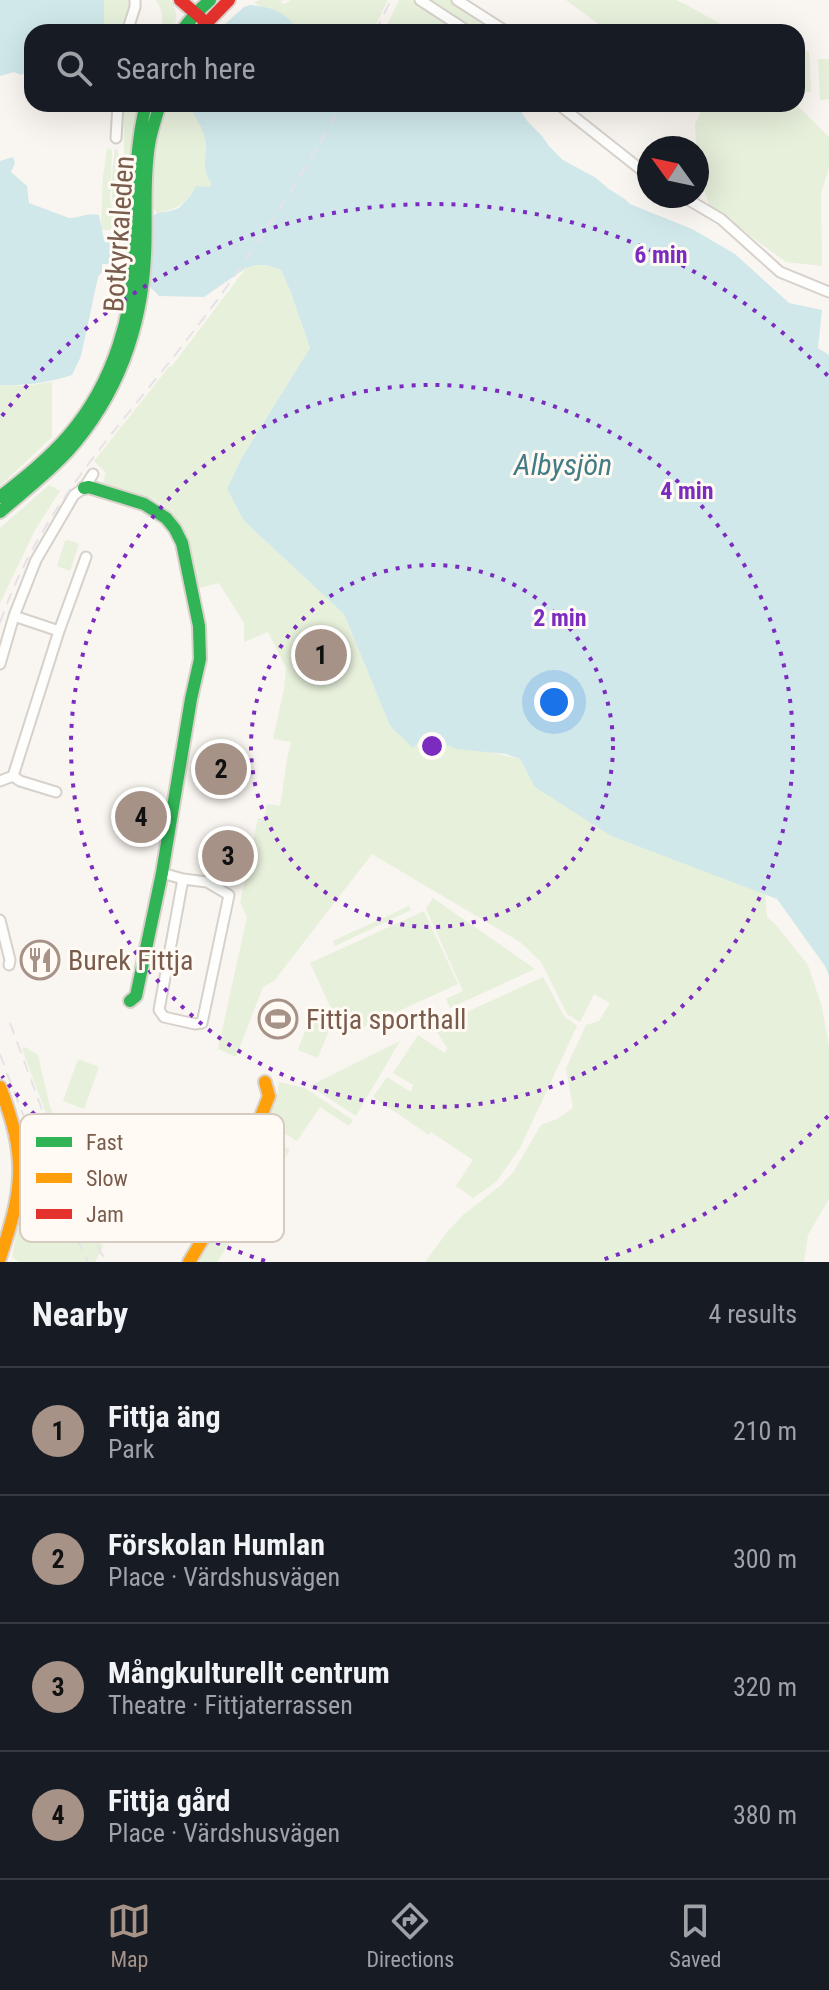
<!DOCTYPE html>
<meta charset="utf-8">
<style>
body{margin:0;font-family:"Roboto Condensed",sans-serif;background:#242831;color:#f1f3f6}
.compass{position:absolute;left:637px;top:136px;width:72px;height:72px;border-radius:50%;background:#171b24;box-shadow:0 8px 32px #0002;rotate:303deg}
.you{position:absolute;left:554px;top:702px;width:28px;height:28px;margin:-20px;border:6px solid #fff;border-radius:50%;background:#1a73e8;box-shadow:0 0 0 12px #1a73e833}
.badge{display:grid;place-items:center;width:52px;height:52px;border-radius:50%;background:#a69286;color:#111;font-size:26px;font-weight:700}
.pin{position:absolute;translate:-50% -50%;border:4px solid #fff;box-shadow:0 2px 8px #0006}
.list{margin:0;padding:0;list-style:none}
h2{display:flex;justify-content:space-between;align-items:center;height:104px;margin:0;padding:0 32px;font-size:34px}
h2 small{font-size:26px;font-weight:400;color:#9ea1a6}
.list li{display:grid;grid-template-columns:52px 1fr auto;gap:24px;align-items:center;box-sizing:border-box;height:128px;padding:0 32px;border-top:2px solid #363941}
.list b{display:block;font-size:30px;white-space:nowrap}
.list p{margin:0;font-size:26px;white-space:nowrap;color:#9ea1a6}
.list em{font-size:26px;font-style:normal;color:#9ea1a6}
.icon{flex:none;width:44px;height:44px;fill:none;stroke:currentColor;stroke-width:2;stroke-linecap:round;stroke-linejoin:round}
.map{position:relative;flex:none;width:829px;height:1262px;overflow:hidden}
.search{position:absolute;background:#171b24;box-shadow:0 8px 32px #0002;left:24px;right:24px;top:24px;height:88px;display:flex;align-items:center;gap:20px;box-sizing:border-box;padding:0 28px;border-radius:24px;color:#9ea1a6;font-size:30px}
.sheet{height:616px;background:#171b24}
nav{display:flex;justify-content:space-around;align-items:center;box-sizing:border-box;height:112px;border-top:2px solid #363941;background:#171b24;font-size:22px;color:#9ea1a6}
nav a{display:grid;justify-items:center;gap:4px}
nav .on{color:#a69286}
.map>svg:first-child{display:block}
.green{fill:#e7f0db}
.water{fill:#d0e8ea}
.lines{fill:none;stroke-linecap:round;stroke-linejoin:round}
.street-casing{stroke:#d7d1cb;stroke-width:13}
.fast-casing{stroke:#d9d2cb;stroke-width:16}
.slow-casing{stroke:#d9d2cb;stroke-width:16}
.jam-casing{stroke:#d9d2cb;stroke-width:16}
.street{stroke:#fefefd;stroke-width:9}
.fast{stroke:#30b455;stroke-width:12}
.slow{stroke:#ff9f0a;stroke-width:12}
.jam{stroke:#e5322d;stroke-width:12}
.rail{stroke:#e6e3e7;stroke-width:2;stroke-dasharray:12 8;stroke-linecap:butt}
.ring{fill:none;stroke:#7b2cbf;stroke-width:4;stroke-dasharray:4 8}
.labels{text-anchor:middle;dominant-baseline:central;stroke-width:6;stroke-linejoin:round;paint-order:stroke}
.street-label{font-size:28px;fill:#7a5c4d;stroke:#fffaf3}
.poi-label{font-size:28px;fill:#7a5c4d;stroke:#fffaf3;text-anchor:start}
.water-label{font-size:30px;font-style:italic;fill:#437c86;stroke:#fffaf3}
.key{fill:#fffaf3;stroke:#d7cbc1;stroke-width:2}
.key-label{font-size:22px;fill:#7a5c4d}
.centre{fill:#7b2cbf;stroke:#fffaf3;stroke-width:4}
.ring-label{font-size:24px;text-anchor:middle;font-weight:bold;fill:#7b2cbf;stroke:#fffaf3;stroke-width:6;stroke-linejoin:round;paint-order:stroke}
</style>
<div class="map">
<svg width="829" height="1262" viewBox="0 0 829 1262">
<rect width="100%" height="100%" fill="#f9f5f0"/>
<path class="green" d="M104,0h28l-9,32h-19z
M156,0h14c8,12 8,19 2,32h-14c7,-12 5,-20 -2,-32z
M259,0h23l-1,3 3,1 7,-4h97l-16,32h-31v-4l-4,-2 -4,6 -23,-2 -2,2h-10c-7,-17 -28,-22 -44,-29z
M399,0h12l50,32h-77z
M426,0h25l49,32h-24z
M566,0h110l11,5 47,27h-125z
M809,51l2,41h-14v-40z
M818,59h11v40l-9,1z
M124,104h16c-10,33 -11,67 -10,102l-6,-39z
M168,104h20c6,11 14,23 17,35 3,16 -5,29 6,43l-1,5 -16,2c-9,16 -20,21 -37,24l-4,-6v-49z
M704,104h92l33,33v30l-8,27 1,72 -36,-4 -33,-24 -44,-34 -11,-31 -3,-49z
M107,149h4l1,3 -2,47 7,31h-16l2,-54z
M115,149l3,1 7,78 -3,2c-14,-25 -11,-53 -7,-81z
M256,265h9l16,5 9,20 20,58 -69,111 -14,30 17,32 100,93 46,112 23,21 10,-11 17,5 80,18 5,10 86,67 154,58 2,23 9,8 32,40 14,42 7,40v152l-21,36 -4,27h-379l23,-31 14,-15 39,-31 13,-14 27,-46 16,-6 16,-11 -7,-40 20,-43 13,-4 11,-18 -16,-9 -14,28 -13,-8 -26,-52 -21,-20 -148,-88 -98,127 -11,6 -27,70 -18,-8 29,-132 -7,-15 18,-84 6,1 3,-15 13,2 8,-52 3,-12 -18,-3 11,-50 2,-21 -18,-36 -24,10v-19l-25,-40 -24,6c-6,-31 -7,-71 -39,-88 -16,-8 -36,-12 -53,-18l3,-10 -12,-12 75,-94 3,-1 74,-98z
M52,382v55l-52,49v-101l25,1z
M49,485l11,6 -25,39 -35,73v-75z
M68,540l11,4 -9,27 -13,-5 8,-25z
M433,898l102,71 -85,39 -4,-9 17,-8 -37,-82z
M409,906l2,4 -76,36 -2,-5z
M424,911l34,73 -114,52 -34,-73z
M543,977l21,39 13,10 -57,122 -24,34 -23,16 -17,-12 17,-26 -42,-28 -2,3 -56,-38 14,-20 24,15 2,-7 -20,-12 25,-38 27,18 2,-5 -13,-21z
M311,1014l21,8 -14,36 -20,-8z
M400,1041l-44,75 -46,-30z
M25,1047l13,8 12,52 21,46 4,20 28,74 -8,15h-76l-7,-5 15,-78 -1,-14 16,-7 10,24 17,-7 -47,-126z
M78,1059l21,8 -15,42 -21,-8z
M279,1082l26,6 48,32 -4,6 -29,-19 -23,34 -32,-20 12,-25z
M260,1133h3l27,17 -52,79 -17,-12z
M215,1228h3l15,9 -16,25h-23z"/>
<path class="water" d="M0,0h104v32h-72v31l-4,2 -3,8 -4,2 -7,-3 -14,4z
M250,5c20,1 39,8 48,27h-82l28,-25z
M188,104h331l4,11 6,8 13,13 7,10 14,14 33,18 13,11 16,10 5,5 62,25 43,25 54,49 33,7 -4,38 11,7v621l-4,-10 -48,-67 -166,-63 -76,-49 -15,-28 -14,-5 -49,-5 -33,-13 -11,12 -23,-22 -46,-112 -100,-93 -17,-32 14,-30 69,-111 -20,-58 -9,-20 -15,-5h-10l-10,3 -42,29 -45,-1 -37,-37h-11l-1,5h-8v8l-4,5 -17,79 -9,19c-25,8 -47,11 -72,10v-224l13,-4 2,6 -4,9 16,14 2,17 40,15c10,0 19,-6 30,-3l5,25h19l1,-3 33,-24 13,-2 9,-3 11,-12 6,-10 14,1 1,-5c-11,-14 -3,-27 -6,-43 -3,-12 -11,-24 -17,-35z"/>
<g class="lines">
<defs>
<path id="street" d="M420,0l49,32
M457,0l50,32
M127,32l8,-25v-7
M558,104l91,72
M116,138l2,-34
M682,196l39,23 59,53 49,20
M14,616l45,15
M0,664l14,-48 22,-56 38,-65 10,-7 9,-14
M13,776l7,5 36,11
M0,781l13,-5 46,-145 27,-74
M162,873l21,6 -24,131 5,7 31,7 7,-1 27,-128 -22,-13 -24,-3
M0,920l10,40 -1,5"/>
<path id="fast" d="M181,32l14,-18 15,-14
M84,488l5,-1 55,17 22,14 9,11 7,14 17,83 1,33 -9,40 -29,174 -26,123 -6,5
M0,497c24,-19 48,-38 68,-61 46,-53 66,-123 67,-192 1,-48 -1,-94 11,-140
M0,512c23,-20 48,-39 68,-61 49,-55 74,-123 77,-196 2,-36 -2,-73 4,-110 2,-14 7,-27 11,-41"/>
<path id="slow" d="M0,1087c27,70 24,100 0,171
M189,1262l30,-50 25,-53 25,-63 -4,-14"/>
<path id="jam" d="M180,0l21,18
M198,32l31,-32"/>
</defs>
<use href="#street" class="street-casing"/>
<use href="#fast" class="fast-casing"/>
<use href="#slow" class="slow-casing"/>
<use href="#jam" class="jam-casing"/>
<use href="#street" class="street"/>
<use href="#fast" class="fast"/>
<use href="#slow" class="slow"/>
<use href="#jam" class="jam"/>
<path class="rail" d="M375,32l16,-32
M0,623c37,-111 119,-195 189,-286 58,-74 108,-152 153,-233
M10,1023l57,154 34,76 6,9
M0,1054c26,71 55,140 88,208"/>
</g>
<g class="ring">
<circle cx="432" cy="746" r="181"/>
<circle cx="432" cy="746" r="361"/>
<path d="M828 1116A542 542 0 0 1 599 1261M265 1261A542 542 0 0 1 2 1076M2 416A542 542 0 0 1 828 376"/>
</g>
<defs>
<symbol id="restaurant-ring" viewBox="-11 -11 22 22"><circle r="9.5" fill="#fffaf3" stroke="#a69286" stroke-width="1.5"/><path d="M-5-6h1v4h1v-4h1v4h1v-4h1v5L-1.5 .5V6h-2V.5L-5-1ZM5-6V6H3V1.5H1.5Q1.5-4 5-6Z" fill="#a69286"/></symbol>
<symbol id="stadium-ring" viewBox="-11 -11 22 22"><circle r="9.5" fill="#fffaf3" stroke="#a69286" stroke-width="1.5"/><path d="M0-5a6.5 5 0 1 0 0 10a6.5 5 0 1 0 0-10ZM-3.5-1.8h7v3.6h-7Z" fill="#a69286"/></symbol>
</defs>
<g fill-rule="evenodd">
<use href="#restaurant-ring" x="18" y="938" width="44" height="44"/>
<use href="#stadium-ring" x="256" y="997" width="44" height="44"/>
</g>
<g class="labels">
<g class="street-label">
<text transform="translate(119 234) rotate(-86)">Botkyrkaleden</text>
</g>
<g class="poi-label">
<text x="68" y="960">Burek Fittja</text>
<text x="306" y="1019">Fittja sporthall</text>
</g>
<g class="water-label">
<text x="563" y="464">Albysjön</text>
</g>
</g>
<rect x="20" y="1114" width="264" height="128" rx="12" class="key"/>
<rect x="36" y="1137" width="36" height="10" fill="#30b455"/>
<rect x="36" y="1173" width="36" height="10" fill="#ff9f0a"/>
<rect x="36" y="1209" width="36" height="10" fill="#e5322d"/>
<g class="key-label">
<text x="86" y="1150">Fast</text>
<text x="86" y="1186">Slow</text>
<text x="86" y="1222">Jam</text>
</g>
<circle cx="432" cy="746" r="12" class="centre"/>
<g class="ring-label">
<text x="661" y="263">6 min</text>
<text x="687" y="499">4 min</text>
<text x="560" y="626">2 min</text>
</g>
</svg>
<svg class="compass" viewBox="-18 -18 36 36"><path d="M0-13l5 13h-10z" fill="#e53935"/><path d="M0 13l5-13h-10z" fill="#9ea1a6"/></svg>
<div class="you"></div>
<div class="pin badge" style="left:321px;top:655px">1</div>
<div class="pin badge" style="left:221px;top:769px">2</div>
<div class="pin badge" style="left:228px;top:856px">3</div>
<div class="pin badge" style="left:141px;top:817px">4</div>
<div class="search"><svg class="icon" aria-label="search" viewBox="0 0 24 24"><circle cx="10" cy="10" r="6"/><path d="M15 15l6 6"/></svg>Search here</div>
</div>
<section class="sheet">
<h2>Nearby<small>4 results</small></h2>
<ul class="list">
<li><span class="badge">1</span><div><b>Fittja äng</b><p>Park</p></div><em>210 m</em></li>
<li><span class="badge">2</span><div><b>Förskolan Humlan</b><p>Place · Värdshusvägen</p></div><em>300 m</em></li>
<li><span class="badge">3</span><div><b>Mångkulturellt centrum</b><p>Theatre · Fittjaterrassen</p></div><em>320 m</em></li>
<li><span class="badge">4</span><div><b>Fittja gård</b><p>Place · Värdshusvägen</p></div><em>380 m</em></li>
</ul>
</section>
<nav>
<a class="on"><svg class="icon" aria-label="map" viewBox="0 0 24 24"><path d="M3 6l6-2 6 2 6-2v14l-6 2-6-2-6 2zM9 4v14M15 6v14"/></svg>Map</a>
<a><svg class="icon" aria-label="directions" viewBox="0 0 24 24"><path d="M12 3l9 9-9 9-9-9zM9 14v-3h6M13 9l2 2-2 2"/></svg>Directions</a>
<a><svg class="icon" aria-label="saved" viewBox="0 0 24 24"><path d="M7 4h10v16l-5-4-5 4z"/></svg>Saved</a>
</nav>
